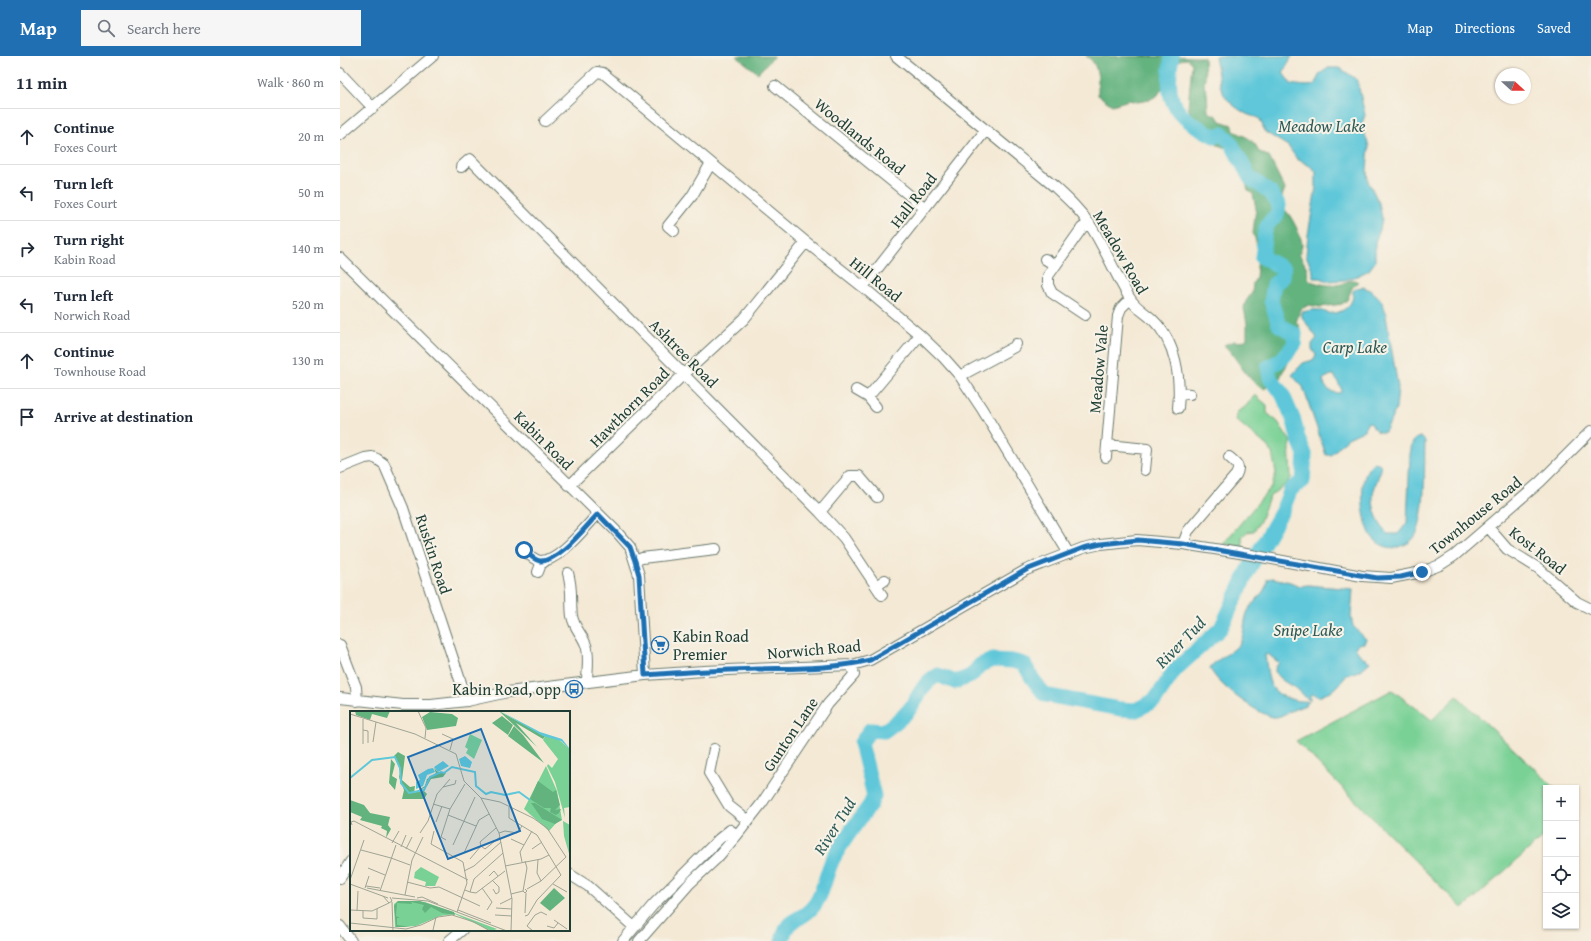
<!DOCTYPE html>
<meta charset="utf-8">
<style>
body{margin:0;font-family:"Gentium Book Plus",serif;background:#f6f6f7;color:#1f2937}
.controls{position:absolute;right:12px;bottom:12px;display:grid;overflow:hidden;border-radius:0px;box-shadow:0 1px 3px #0004}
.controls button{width:36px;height:36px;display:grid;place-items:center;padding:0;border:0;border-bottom:1px solid #e0e1e3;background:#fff;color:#1f2937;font:20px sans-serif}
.compass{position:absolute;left:1155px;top:12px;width:36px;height:36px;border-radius:50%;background:#fff;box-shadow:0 1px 3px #0004;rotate:111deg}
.stop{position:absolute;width:12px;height:12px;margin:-9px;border:3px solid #1f6fb2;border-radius:50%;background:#fff}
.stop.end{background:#1f6fb2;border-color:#fff;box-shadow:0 1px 4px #0008}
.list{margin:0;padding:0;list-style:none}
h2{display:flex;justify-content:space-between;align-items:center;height:52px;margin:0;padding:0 16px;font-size:17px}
h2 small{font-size:13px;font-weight:400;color:#747a83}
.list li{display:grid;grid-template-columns:26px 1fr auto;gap:12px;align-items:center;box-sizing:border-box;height:56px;padding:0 16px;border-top:1px solid #e0e1e3}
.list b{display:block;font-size:15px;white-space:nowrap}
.list p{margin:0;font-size:13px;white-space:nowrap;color:#747a83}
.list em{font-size:13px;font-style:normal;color:#747a83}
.icon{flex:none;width:22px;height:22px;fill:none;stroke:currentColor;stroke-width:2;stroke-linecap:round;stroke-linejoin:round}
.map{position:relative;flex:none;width:1251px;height:885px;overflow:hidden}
header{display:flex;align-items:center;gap:24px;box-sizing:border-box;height:56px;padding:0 20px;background:#1f6fb2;color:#fff}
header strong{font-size:19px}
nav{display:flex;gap:22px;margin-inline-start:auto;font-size:14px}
.search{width:280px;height:36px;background:#f6f6f7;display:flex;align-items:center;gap:10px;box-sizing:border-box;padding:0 14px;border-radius:0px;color:#747a83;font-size:15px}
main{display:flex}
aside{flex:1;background:#fff}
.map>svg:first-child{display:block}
.green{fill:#7ad196;stroke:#4c8765}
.forest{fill:#63b37f;stroke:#41785a}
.water{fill:#5ec7d9;stroke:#3e8286;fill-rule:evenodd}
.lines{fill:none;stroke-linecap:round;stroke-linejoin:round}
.river{stroke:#5ec7d9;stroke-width:15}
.minor-casing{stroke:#6a796c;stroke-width:12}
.minor{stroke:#fff;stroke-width:10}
.route{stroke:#1f6fb2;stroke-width:5}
.labels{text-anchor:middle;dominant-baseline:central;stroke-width:4;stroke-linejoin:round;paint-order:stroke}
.street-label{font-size:16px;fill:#1f3d34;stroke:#f7f3e8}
.poi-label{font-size:16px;fill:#1f3d34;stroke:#f7f3e8;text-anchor:start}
.water-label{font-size:17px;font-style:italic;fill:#2c5955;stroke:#f7f3e8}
.inset-river{fill:none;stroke:#5ec7d9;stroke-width:2}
.inset-road{fill:none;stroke:#9fa495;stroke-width:1}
.view{fill:#1f6fb2;fill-opacity:0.15;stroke:#1f6fb2;stroke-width:2}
.inset-edge{fill:none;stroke:#1f3d34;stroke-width:2}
</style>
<header>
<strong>Map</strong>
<div class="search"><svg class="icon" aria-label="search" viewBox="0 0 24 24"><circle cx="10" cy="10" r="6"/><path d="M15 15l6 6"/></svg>Search here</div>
<nav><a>Map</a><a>Directions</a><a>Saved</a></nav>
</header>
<main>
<aside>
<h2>11 min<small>Walk · 860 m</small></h2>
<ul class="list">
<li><svg class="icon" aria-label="ahead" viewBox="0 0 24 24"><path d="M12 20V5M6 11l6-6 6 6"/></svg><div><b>Continue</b><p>Foxes Court</p></div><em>20 m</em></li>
<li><svg class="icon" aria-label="left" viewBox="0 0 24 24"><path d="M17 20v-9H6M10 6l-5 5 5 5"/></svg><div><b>Turn left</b><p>Foxes Court</p></div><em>50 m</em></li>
<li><svg class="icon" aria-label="right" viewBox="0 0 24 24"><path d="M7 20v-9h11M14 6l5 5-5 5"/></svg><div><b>Turn right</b><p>Kabin Road</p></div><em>140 m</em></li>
<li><svg class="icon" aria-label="left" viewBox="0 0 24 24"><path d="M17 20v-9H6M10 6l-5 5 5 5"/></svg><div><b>Turn left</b><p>Norwich Road</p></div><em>520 m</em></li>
<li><svg class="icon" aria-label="ahead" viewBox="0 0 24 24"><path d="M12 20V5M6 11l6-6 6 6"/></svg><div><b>Continue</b><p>Townhouse Road</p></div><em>130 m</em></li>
<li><svg class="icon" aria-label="arrive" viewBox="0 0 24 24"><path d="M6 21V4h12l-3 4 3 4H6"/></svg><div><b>Arrive at destination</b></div></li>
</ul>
</aside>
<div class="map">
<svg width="1251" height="885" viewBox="0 0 1251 885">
<rect width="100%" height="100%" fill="#f7f3e8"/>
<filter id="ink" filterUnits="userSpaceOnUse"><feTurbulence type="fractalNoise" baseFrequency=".025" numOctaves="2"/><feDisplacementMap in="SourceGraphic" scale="8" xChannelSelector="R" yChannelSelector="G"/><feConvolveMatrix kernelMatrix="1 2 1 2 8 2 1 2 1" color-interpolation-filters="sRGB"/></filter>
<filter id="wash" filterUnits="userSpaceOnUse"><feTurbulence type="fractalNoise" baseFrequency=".012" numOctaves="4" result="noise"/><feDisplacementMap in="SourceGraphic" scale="16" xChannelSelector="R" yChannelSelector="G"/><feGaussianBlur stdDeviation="0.9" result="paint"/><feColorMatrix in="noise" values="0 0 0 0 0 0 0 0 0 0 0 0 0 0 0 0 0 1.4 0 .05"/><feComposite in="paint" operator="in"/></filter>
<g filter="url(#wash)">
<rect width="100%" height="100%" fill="#f4e9d5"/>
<path class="green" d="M915,339l12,10v8l11,9 13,20c-3,12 0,24 0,36l-6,7 -14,10 -4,7 -7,19 -6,10 -7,1 -5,5 1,10 -20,-3 49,-58 4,-13 -4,-20 -5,-7 -31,-26 1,-8 8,-5z
M1052,634l40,30 25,-24 98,92h-9v46l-78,70 -6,4 -166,-167z"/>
<path class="forest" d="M396,0h38l-16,17z
M746,0l118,1 1,20 -1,9 3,7 1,19 9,4 3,5 12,4 2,6 14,7 7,6 3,7 11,6 16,32 -3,7 2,13c7,5 18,28 18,36 0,3 -2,7 -3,9l7,12 3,14c7,4 20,6 28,5 8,0 13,-9 21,-3l-5,4 -6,14 -5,4 -22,3 -11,-2 -8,4 -5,13 3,3v7l2,3v4c-8,9 -9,15 -14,26 -3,5 -6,8 -7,14l-16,10c-18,-8 -26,-31 -40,-44l10,-4 7,1 6,-3v-15l-3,-16 2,-7 6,-8 1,-10 3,-5 2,-23 -2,-14 -3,-8 3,-25 -3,-14 -5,-4 -3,-10v-17l-5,-10 -22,-8 -11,-7 -6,-1 -13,-30 4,-43 -4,-5 -9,1 -21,35 -9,5 -11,2 -9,-2 -17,5 -14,-10c0,-14 2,-31 -12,-39z"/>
<path class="water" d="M875,0h77l-9,17 8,11c6,1 18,3 23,1l6,-11 8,-6h12l16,11 2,5 7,31 -3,8v4l7,19 -2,24 1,11 11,22 3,15 -2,12 -5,12v20l-6,8 -12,6 -12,4 -18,1 -6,-3h-8v-6l-7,-17 2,-20 8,-48v-15l-6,-6 -13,-7 -9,-13 -23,-14 -5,-13c-5,-3 -12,-3 -17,-7 -26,-16 -23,-29 -28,-56z
M1023,231c12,5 19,11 22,23l13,77 -2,22 -11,23c-8,1 -11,-2 -14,-9l-3,-1 -5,9 -15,7 -17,17h-5l-23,-68 -11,-12 11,-12 10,-3 3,-5 -4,-6v-5l5,-6 -15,-21v-5c6,-1 11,-3 16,-2 4,0 6,2 10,3 13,2 27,-8 25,-22l4,-3zM991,319h3l8,15 -2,3c-8,0 -16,-4 -17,-13l2,-2z
M1081,381l4,4c-1,28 1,59 -6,86 -2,8 -7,15 -15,18 -12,7 -30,0 -35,-14 -7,-17 -12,-57 5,-69l8,4c-2,8 -6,15 -8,24 -4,14 4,33 13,44h11l9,-11 3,-69 2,-10 3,-5z
M933,522l17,4 10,4 8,-1 45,4 -2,28 2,9 13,13 -2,4 -6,1 -3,4 6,8 9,6 -9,8 -14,5 -10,12 -18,10 -6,-3 -3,1v5c-6,-2 -6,-6 -12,-10 -6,-5 -33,-15 -19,-27l-11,-9 -3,1c4,24 1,38 29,45 6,2 10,0 15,2 -5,5 -10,5 -16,8 -7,2 -12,8 -20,7 -17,-4 -57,-33 -63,-49 4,-8 23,-15 30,-25 4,-7 4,-22 7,-30 4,-10 14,-16 18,-25 2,-2 2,-6 2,-9z"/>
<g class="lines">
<path class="river" d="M442,885c6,-26 15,-17 29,-32 12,-12 14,-33 21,-48 10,-20 25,-38 38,-56l4,-9 -13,-53 9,-13 14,1c8,-6 17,-12 24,-20 12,-14 12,-27 30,-36l17,7 16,-6 9,-11 13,-5 19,1 12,3 8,14 13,17 75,14 16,1 19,-10 20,-30 46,-42 28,-59 33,-58 9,-22 12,-8 2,-27 -7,-16 -4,-17 -12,-28 -12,-15 -2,-11 13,-7 13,-15 1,-11 -16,-9 -8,-24 3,-17 8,-6 2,-9 -22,-12c4,-20 -2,-29 15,-42l2,-10 -9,-13 -20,-14 -20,-37 -8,-7 -8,2c-41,-21 -50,-34 -42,-80"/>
</g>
</g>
<g filter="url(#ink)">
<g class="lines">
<defs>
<path id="minor" d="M556,0l159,131c13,12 25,23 35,38 15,23 25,49 39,72 6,11 16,15 24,23 23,22 28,58 25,88
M0,17l33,35
M435,30l150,122
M205,65l52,-49 6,1 203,169 57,45 57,48 24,23 16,18 22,33 87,145
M0,79l93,-79
M121,111l9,-8 350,353 24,26 38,57
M334,175l-6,-5 24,-30 19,-33
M0,202l275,272 15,17 9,28 6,100
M705,203l10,6
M523,231l123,-157
M790,243l-9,9 -3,8 -11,129 40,4 -2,21
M745,259l-33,-22 -4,-8v-9l34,-48 7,-5
M620,320l54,-29 2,-3
M516,334l12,7
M840,337l10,1
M536,351l-8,-10 52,-62
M766,401l1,-12
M0,412l25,-10 7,-1 5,2 7,5 19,44 64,193
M229,430l114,-111 61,-56 62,-77
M480,456l30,-36h9l18,21
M1148,471l19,22 31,19 39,34 14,7
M843,488l5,-13 48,-56c5,-9 0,-12 -7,-18
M184,494c4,4 10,10 16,11 19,1 45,-34 58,-47
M295,505l7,-3 74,-9
M198,516l3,-8 7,-5
M228,517c5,17 2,28 4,43 2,12 10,18 14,29 4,11 1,25 1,37
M536,530l9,-6
M0,589l16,42 1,14
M0,642l63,7h28l36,-4 41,-9 137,-17 59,-4 148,-6 18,-5 156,-90 57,-22 18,-4 36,-4 46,4 63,10 116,22 29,2 31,-6 18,-7 14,-9 86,-74 51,-51
M374,693l-5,24 20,33 19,15
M229,818l19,12 46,41
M0,822l11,-17
M0,870l11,15
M109,885l13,-11
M283,885l30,-36 66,-66 11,-9 7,5
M299,885l51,-58 27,-25 20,-23 25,-32 66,-99 26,-29 -2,-10"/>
</defs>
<use href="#minor" class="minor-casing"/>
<use href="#minor" class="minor"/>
</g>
</g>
<g class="lines" filter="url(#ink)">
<path class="route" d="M184,494c4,4 10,10 16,11 19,1 46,-35 58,-47l32,33 5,14 4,14 6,100c38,-3 75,-5 113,-6 37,-1 76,0 112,-9l156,-90 57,-22 18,-4 37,-4 45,4 194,34 24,-1 21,-5"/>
</g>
<defs>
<symbol id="supermarket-ring" viewBox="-11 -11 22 22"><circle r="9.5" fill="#f7f3e8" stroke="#1f6fb2" stroke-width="1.5"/><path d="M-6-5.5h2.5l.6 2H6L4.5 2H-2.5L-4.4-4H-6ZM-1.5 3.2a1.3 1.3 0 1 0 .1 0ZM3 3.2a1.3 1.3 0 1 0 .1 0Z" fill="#1f6fb2"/></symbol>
<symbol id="bus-ring" viewBox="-11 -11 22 22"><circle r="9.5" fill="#f7f3e8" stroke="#1f6fb2" stroke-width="1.5"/><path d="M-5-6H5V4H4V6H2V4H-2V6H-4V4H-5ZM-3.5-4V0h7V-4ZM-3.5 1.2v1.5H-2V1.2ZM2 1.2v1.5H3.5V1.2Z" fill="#1f6fb2"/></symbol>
</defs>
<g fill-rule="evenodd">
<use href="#supermarket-ring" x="310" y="579" width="20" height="20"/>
<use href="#bus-ring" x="224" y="623" width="20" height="20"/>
</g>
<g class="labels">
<g class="street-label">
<text transform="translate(520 80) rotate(39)">Woodlands Road</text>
<text transform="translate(573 144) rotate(-52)">Hall Road</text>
<text transform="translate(781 196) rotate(60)">Meadow Road</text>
<text transform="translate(536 223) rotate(39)">Hill Road</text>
<text transform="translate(344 297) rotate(45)">Ashtree Road</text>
<text transform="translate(758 313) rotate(-85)">Meadow Vale</text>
<text transform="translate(289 351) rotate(-45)">Hawthorn Road</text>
<text transform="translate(204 384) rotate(45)">Kabin Road</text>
<text transform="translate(1135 459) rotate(-39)">Townhouse Road</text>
<text transform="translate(1198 494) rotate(38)">Kost Road</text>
<text transform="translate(94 498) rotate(72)">Ruskin Road</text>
<text transform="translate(474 593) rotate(-5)">Norwich Road</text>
<text transform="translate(450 678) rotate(-56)">Gunton Lane</text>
</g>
<g class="poi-label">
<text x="333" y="580">Kabin Road<tspan x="333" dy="18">Premier</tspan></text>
<text x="221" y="633" text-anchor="end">Kabin Road, opp</text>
</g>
<g class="water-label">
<text x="982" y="69">Meadow Lake</text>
<text x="1015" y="290">Carp Lake</text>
<text x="968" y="573">Snipe Lake</text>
<text transform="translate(840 586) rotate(-46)">River Tud</text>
<text transform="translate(494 770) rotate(-58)">River Tud</text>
</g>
</g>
<g transform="translate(10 655)">
<rect width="220" height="220" fill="#f4e9d5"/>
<path d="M120,23l12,6 -8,19 -8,-6 2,-4 -3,-2zM195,25l13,3 12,10v58l-6,1 1,10 -10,-36 -8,-16 1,-2 4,4 6,-9 -15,-19zM196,55l11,25 5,29h-3l-10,11 -25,-22zM213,110l7,4v32l-6,-21zM71,156l18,10 -4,9h-10l1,-4 -12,-4 1,-6zM48,190l27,1 72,27 -6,2 -36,-17 -15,2 -24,10 -21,1 -1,-23z" fill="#7ad196"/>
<path d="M5,0h35l-3,7 -15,-4 -2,6 -14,-5zM149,0l46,25 -2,3 -27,-16 21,24zM80,1l22,2 6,4 -2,8 -29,4 -5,-13zM152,5l11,9 -5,10 -16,-12zM164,15l9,9 21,28 -36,-27zM48,41l7,4 -3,24 8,7 5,-1 -1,7 11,-7 2,-7 9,-6 -2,-5 4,4 8,1 -3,4 -12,2 -4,7 -5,3 5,5 -3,5h-22l2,-9 -5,-13 2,-7 -7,-14zM41,48l4,5 -3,12 5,3 -2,11 -6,-7zM188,70l15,11 3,-2 4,15 -5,5 6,-1 -2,4 -3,2 -6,-3 1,-4h-7l-14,-9zM0,89l14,5 6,8 20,4 -2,8 3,4 -5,9 1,-7 -6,-3 1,-2 -22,-6 2,-3 -12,-5zM181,92h4l27,17 -7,4 -13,-5zM204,177l11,10 -15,13 -10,-8zM48,190h22l34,11 1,3 -13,-2 -11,-6 -6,6 -3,-4 2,-4 -13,-3 1,2 -15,-1 -1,13 4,2h-3v7l14,2h-15l-2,-21z" fill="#63b37f"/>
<path d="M150,0l40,21 22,7 8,10 -9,-8 -18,-5zM115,45l7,6 -2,6 -9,-2 -2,-7zM93,50l6,5 -11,6 -4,-5zM78,58l5,-1 2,4 -8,3 -4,11 -7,3v-7l4,-2 -2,-5z" fill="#5ec7d9"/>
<path class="inset-river" d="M0,67l22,-18 23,-3 5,11 1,15 8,10 15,-3 6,-13 11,-5 3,1 8,-6 23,5 1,14 10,8 5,-2 14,3 14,-3 11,8"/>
<path class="inset-road" d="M0,0v3l65,20 41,20 8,27 17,17 18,35 13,66 -1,32M68,0l8,17 -1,10M13,8v25M13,19l5,1v12M92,23l11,5 -3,11M23,31l3,-20M93,76l12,-3 1,-4M131,87l19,4 33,16 14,10 19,29 -25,24 -14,8M83,93l17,5M159,96v11l28,17 24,40M98,104l28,11M86,111l6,-16M2,114l-1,-3 3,-1 114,59M70,122l8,-12 9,-27 13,-15M149,122l6,-2 12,2 5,-7M161,128l13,6M96,129l-5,-3 9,-28 15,-25M42,132l7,-12M81,133l32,18 4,21 -10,29M81,133l3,-13M103,134l22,-48M131,135l4,3 15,-12M51,136l5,-12M56,138l6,-12M182,138l10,-7M11,139l30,8M114,142l15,-33 10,-6M41,147l19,7M120,148l11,-13 -1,-4 16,-14M188,149l-1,13 4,8M172,151l-2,-10 12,-21M155,155l36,-7 8,-4M18,157l17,7M114,160l10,-5 27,-24M139,165l5,-5 4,5M0,169l14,-40M143,170l6,6v5l-3,2 -3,-5M57,171l23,6 9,-1 41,19M0,173l38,14M203,173l14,8M16,175l14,2M15,177l4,-12M17,177l48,9M132,177l10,14 -5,8M175,178l2,2 -2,2 -2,-2 4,-23 -2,-7M115,179l5,2 4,-13 29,-26M30,180l16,-46M120,181l6,1 29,-22M161,183l12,-3M55,184l7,-35 11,-23M33,185l6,7 3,-2 -2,-4M42,187l36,3 79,30M67,187l5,-1 16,7M42,191l1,29M150,193l12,-6M146,197l16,1M0,199l22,1 17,-8M108,199l33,13M7,200l1,-20M13,200v7l14,1v-10M175,202l1,-20M145,204l17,1M175,205l3,-1 9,-15 24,-25M204,209l13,9M0,212l56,6 15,-4 17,-8 14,-2 22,7 16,9M197,215l7,2 4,-5M83,219l3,-13M183,220l-6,-5 8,-11 6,-3 6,3"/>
<path class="view" d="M131,18l39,102 -72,28 -40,-102z"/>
<rect width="220" height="220" class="inset-edge"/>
</g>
</svg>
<div class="controls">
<button>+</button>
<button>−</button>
<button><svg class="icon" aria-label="locate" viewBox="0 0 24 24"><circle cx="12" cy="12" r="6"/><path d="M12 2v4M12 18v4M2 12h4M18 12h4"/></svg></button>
<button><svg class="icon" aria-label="layers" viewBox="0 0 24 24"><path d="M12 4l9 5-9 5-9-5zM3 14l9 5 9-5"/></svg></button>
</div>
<svg class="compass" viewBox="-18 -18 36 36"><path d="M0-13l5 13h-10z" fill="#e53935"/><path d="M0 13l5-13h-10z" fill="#747a83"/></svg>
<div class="stop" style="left:184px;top:494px"></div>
<div class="stop end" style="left:1082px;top:516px"></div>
</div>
</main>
